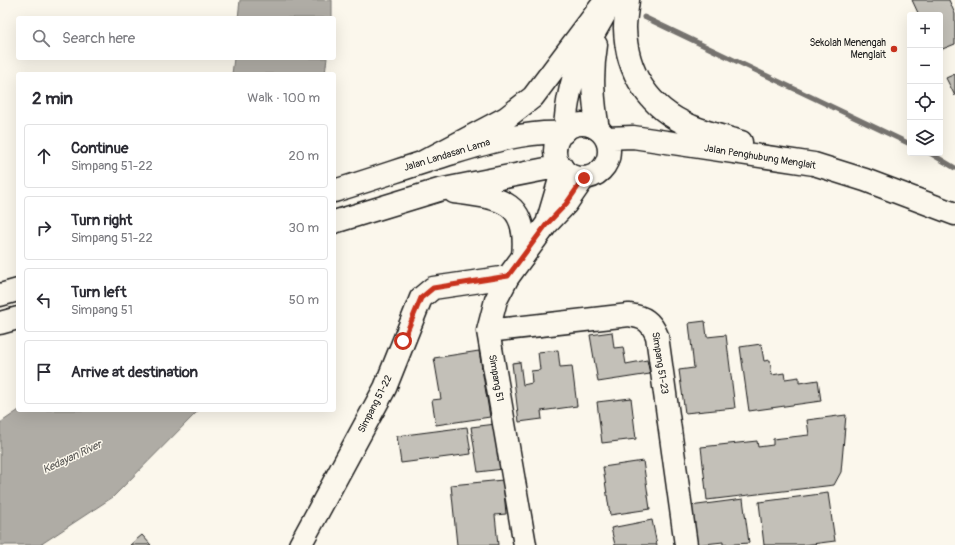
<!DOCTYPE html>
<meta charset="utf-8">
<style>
body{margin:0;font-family:Pangolin,sans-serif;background:#f2f2f3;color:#2b2b33}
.controls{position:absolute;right:12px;top:12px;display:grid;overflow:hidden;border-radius:4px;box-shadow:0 4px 16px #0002}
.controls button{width:36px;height:36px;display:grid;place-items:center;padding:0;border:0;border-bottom:1px solid #e1e1e2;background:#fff;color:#2b2b33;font:20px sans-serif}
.stop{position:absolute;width:12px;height:12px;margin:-9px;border:3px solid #c8321e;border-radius:50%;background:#fff}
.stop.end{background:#c8321e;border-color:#fff;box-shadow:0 1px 4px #0008}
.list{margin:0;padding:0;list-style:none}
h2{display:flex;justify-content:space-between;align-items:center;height:52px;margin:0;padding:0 16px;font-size:17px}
h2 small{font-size:13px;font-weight:400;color:#7c7c81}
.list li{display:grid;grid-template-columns:26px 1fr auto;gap:12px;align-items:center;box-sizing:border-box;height:64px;margin:0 8px 8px;padding:0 8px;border:1px solid #e1e1e2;border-radius:4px}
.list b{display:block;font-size:15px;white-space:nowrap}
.list p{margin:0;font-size:13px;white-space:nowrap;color:#7c7c81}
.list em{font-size:13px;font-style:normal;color:#7c7c81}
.icon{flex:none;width:22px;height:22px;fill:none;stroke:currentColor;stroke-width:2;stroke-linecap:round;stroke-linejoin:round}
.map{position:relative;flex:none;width:955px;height:545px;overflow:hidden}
.search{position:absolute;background:#fff;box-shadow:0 4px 16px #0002;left:16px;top:16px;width:320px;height:44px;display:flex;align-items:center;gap:10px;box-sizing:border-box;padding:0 14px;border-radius:4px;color:#7c7c81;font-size:15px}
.panel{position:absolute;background:#fff;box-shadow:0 4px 16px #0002;left:16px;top:72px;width:320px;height:340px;border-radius:4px}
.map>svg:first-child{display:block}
.water{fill:#afaca5;stroke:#74726e}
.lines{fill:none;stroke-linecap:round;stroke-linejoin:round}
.stream{stroke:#74726e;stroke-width:5}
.building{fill:#c3c0b8;stroke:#1c1c1c}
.minor-casing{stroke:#1c1c1c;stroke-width:25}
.major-casing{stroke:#1c1c1c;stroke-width:25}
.minor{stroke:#fbf7ec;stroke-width:22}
.major{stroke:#fbf7ec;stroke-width:22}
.route{stroke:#c8321e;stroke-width:5}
.poi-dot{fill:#c8321e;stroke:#fbf7ec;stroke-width:1.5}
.labels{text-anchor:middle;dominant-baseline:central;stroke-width:3;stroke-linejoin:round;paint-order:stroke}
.poi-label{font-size:10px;fill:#1c1c1c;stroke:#fbf7ec;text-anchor:end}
.street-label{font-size:10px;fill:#1c1c1c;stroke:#fbf7ec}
.water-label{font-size:11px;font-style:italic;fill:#575653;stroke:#fbf7ec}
</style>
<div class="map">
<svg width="955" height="545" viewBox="0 0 955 545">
<rect width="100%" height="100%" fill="#fbf7ec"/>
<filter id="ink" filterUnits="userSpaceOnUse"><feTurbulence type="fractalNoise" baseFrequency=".025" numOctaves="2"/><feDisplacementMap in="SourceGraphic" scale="8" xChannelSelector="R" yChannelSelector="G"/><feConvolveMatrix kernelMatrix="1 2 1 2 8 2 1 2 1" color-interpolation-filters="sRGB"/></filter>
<g filter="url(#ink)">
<path class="water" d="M240,0h92v18h-94z
M234,58h93l-2,16h-93z
M19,410h180l-86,87 -73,48h-40v-122z"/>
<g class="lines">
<path class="stream" d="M644,17l266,127
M930,153l25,15"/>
</g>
<path class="building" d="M912,0h37l6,14v30l-15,6v-35h-21z
M955,74v22l-9,-18z
M705,321l2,16 19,-2 9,73 -50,5 -6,-43 15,-2 -5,-45z
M612,332l2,16 9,-1 3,17 21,-4 3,14 -52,8 -8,-47z
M761,344l3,17 6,-1 2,15 12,-2 1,6 14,-2v6l19,-3 3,21 -72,10 -9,-64z
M558,350l2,17 12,-1 5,40 -36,5 1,8 -23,3 -7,-59 8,-1 3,23 9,-2 -1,-12 9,-1 -2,-18z
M479,351l11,66 -54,8 -4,-25 9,-1 -7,-41z
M631,398l5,41 -34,4 -5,-41z
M846,415l-5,57 -7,13 -127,15 -6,-53 56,-6 1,6 15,-2v-6l36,-4 -2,-15z
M496,424l7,45 -25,3 -7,-45z
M467,427l4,27 -70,9 -4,-27z
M643,461l7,48 -40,6 -7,-48z
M503,480l3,34 -11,1 3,30h-41l-6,-60z
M828,493l7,48 -31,4h-40l-5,-43z
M743,499l6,44 -26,2v-3l-27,3 -6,-39z
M652,520l5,25h-42l-4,-17z
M142,535l9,10h-21z"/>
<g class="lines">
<defs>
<path id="minor" d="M596,45c-5,30 -3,55 2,84
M565,131c1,-27 7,-55 19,-79 7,-15 16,-29 24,-44
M548,220l15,-51
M488,331l141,-16c15,2 22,6 28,21l29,209
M300,545l85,-157 36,-90 12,-10 75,-11
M525,545l-37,-214 8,-31 12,-23 38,-52 20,-21 18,-26"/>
<path id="major" d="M628,0c-1,9 -3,19 -3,28 1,44 24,81 66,98 16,7 34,11 50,16
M555 151a27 27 0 1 1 54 0a27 27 0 1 1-54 0Z
M606,138l27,-1 181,27 51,16 90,34
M423,162l83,-44 27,-21 73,-97
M334,191c40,-12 79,-26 119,-38 36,-11 73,-22 110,-20
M454,192c46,6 75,8 69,64
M334,222l105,-32 122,-24
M0,295l18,-5
M0,323l18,-5"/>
</defs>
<use href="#minor" class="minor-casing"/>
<use href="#major" class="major-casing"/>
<use href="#minor" class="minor"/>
<use href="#major" class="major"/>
</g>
</g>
<g class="lines" filter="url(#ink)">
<path class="route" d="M403,341l18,-43 12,-10 75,-12 38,-51 20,-21 18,-26"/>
</g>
<circle class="poi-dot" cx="894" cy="49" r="4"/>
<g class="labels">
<g class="poi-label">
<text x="886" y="43">Sekolah Menengah<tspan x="886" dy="12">Menglait</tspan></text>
</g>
<g class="street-label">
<text transform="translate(447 155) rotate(-17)">Jalan Landasan Lama</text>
<text transform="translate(760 157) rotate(9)">Jalan Penghubung Menglait</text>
<text transform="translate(660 363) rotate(81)">Simpang 51-23</text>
<text transform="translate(496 378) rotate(80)">Simpang 51</text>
<text transform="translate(375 404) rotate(-63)">Simpang 51-22</text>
</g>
<g class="water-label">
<text transform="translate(72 457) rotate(-25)">Kedayan River</text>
</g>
</g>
</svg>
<div class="controls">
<button>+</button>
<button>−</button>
<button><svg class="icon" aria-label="locate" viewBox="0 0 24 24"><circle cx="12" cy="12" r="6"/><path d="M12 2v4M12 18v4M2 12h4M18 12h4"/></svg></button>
<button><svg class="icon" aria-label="layers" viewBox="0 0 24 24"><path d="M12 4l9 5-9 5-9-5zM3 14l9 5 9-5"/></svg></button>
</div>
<div class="stop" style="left:403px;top:341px"></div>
<div class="stop end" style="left:584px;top:178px"></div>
<div class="search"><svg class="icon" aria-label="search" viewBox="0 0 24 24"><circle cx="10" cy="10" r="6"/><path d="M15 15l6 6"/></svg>Search here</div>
<section class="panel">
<h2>2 min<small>Walk · 100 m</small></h2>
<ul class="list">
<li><svg class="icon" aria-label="ahead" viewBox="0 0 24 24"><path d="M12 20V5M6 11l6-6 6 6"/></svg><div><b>Continue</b><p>Simpang 51-22</p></div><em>20 m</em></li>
<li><svg class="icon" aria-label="right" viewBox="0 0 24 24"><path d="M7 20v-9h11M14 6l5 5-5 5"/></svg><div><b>Turn right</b><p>Simpang 51-22</p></div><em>30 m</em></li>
<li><svg class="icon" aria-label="left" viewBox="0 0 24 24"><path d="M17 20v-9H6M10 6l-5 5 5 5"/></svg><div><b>Turn left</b><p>Simpang 51</p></div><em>50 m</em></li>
<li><svg class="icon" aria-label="arrive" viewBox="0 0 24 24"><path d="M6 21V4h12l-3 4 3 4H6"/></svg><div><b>Arrive at destination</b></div></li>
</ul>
</section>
</div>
